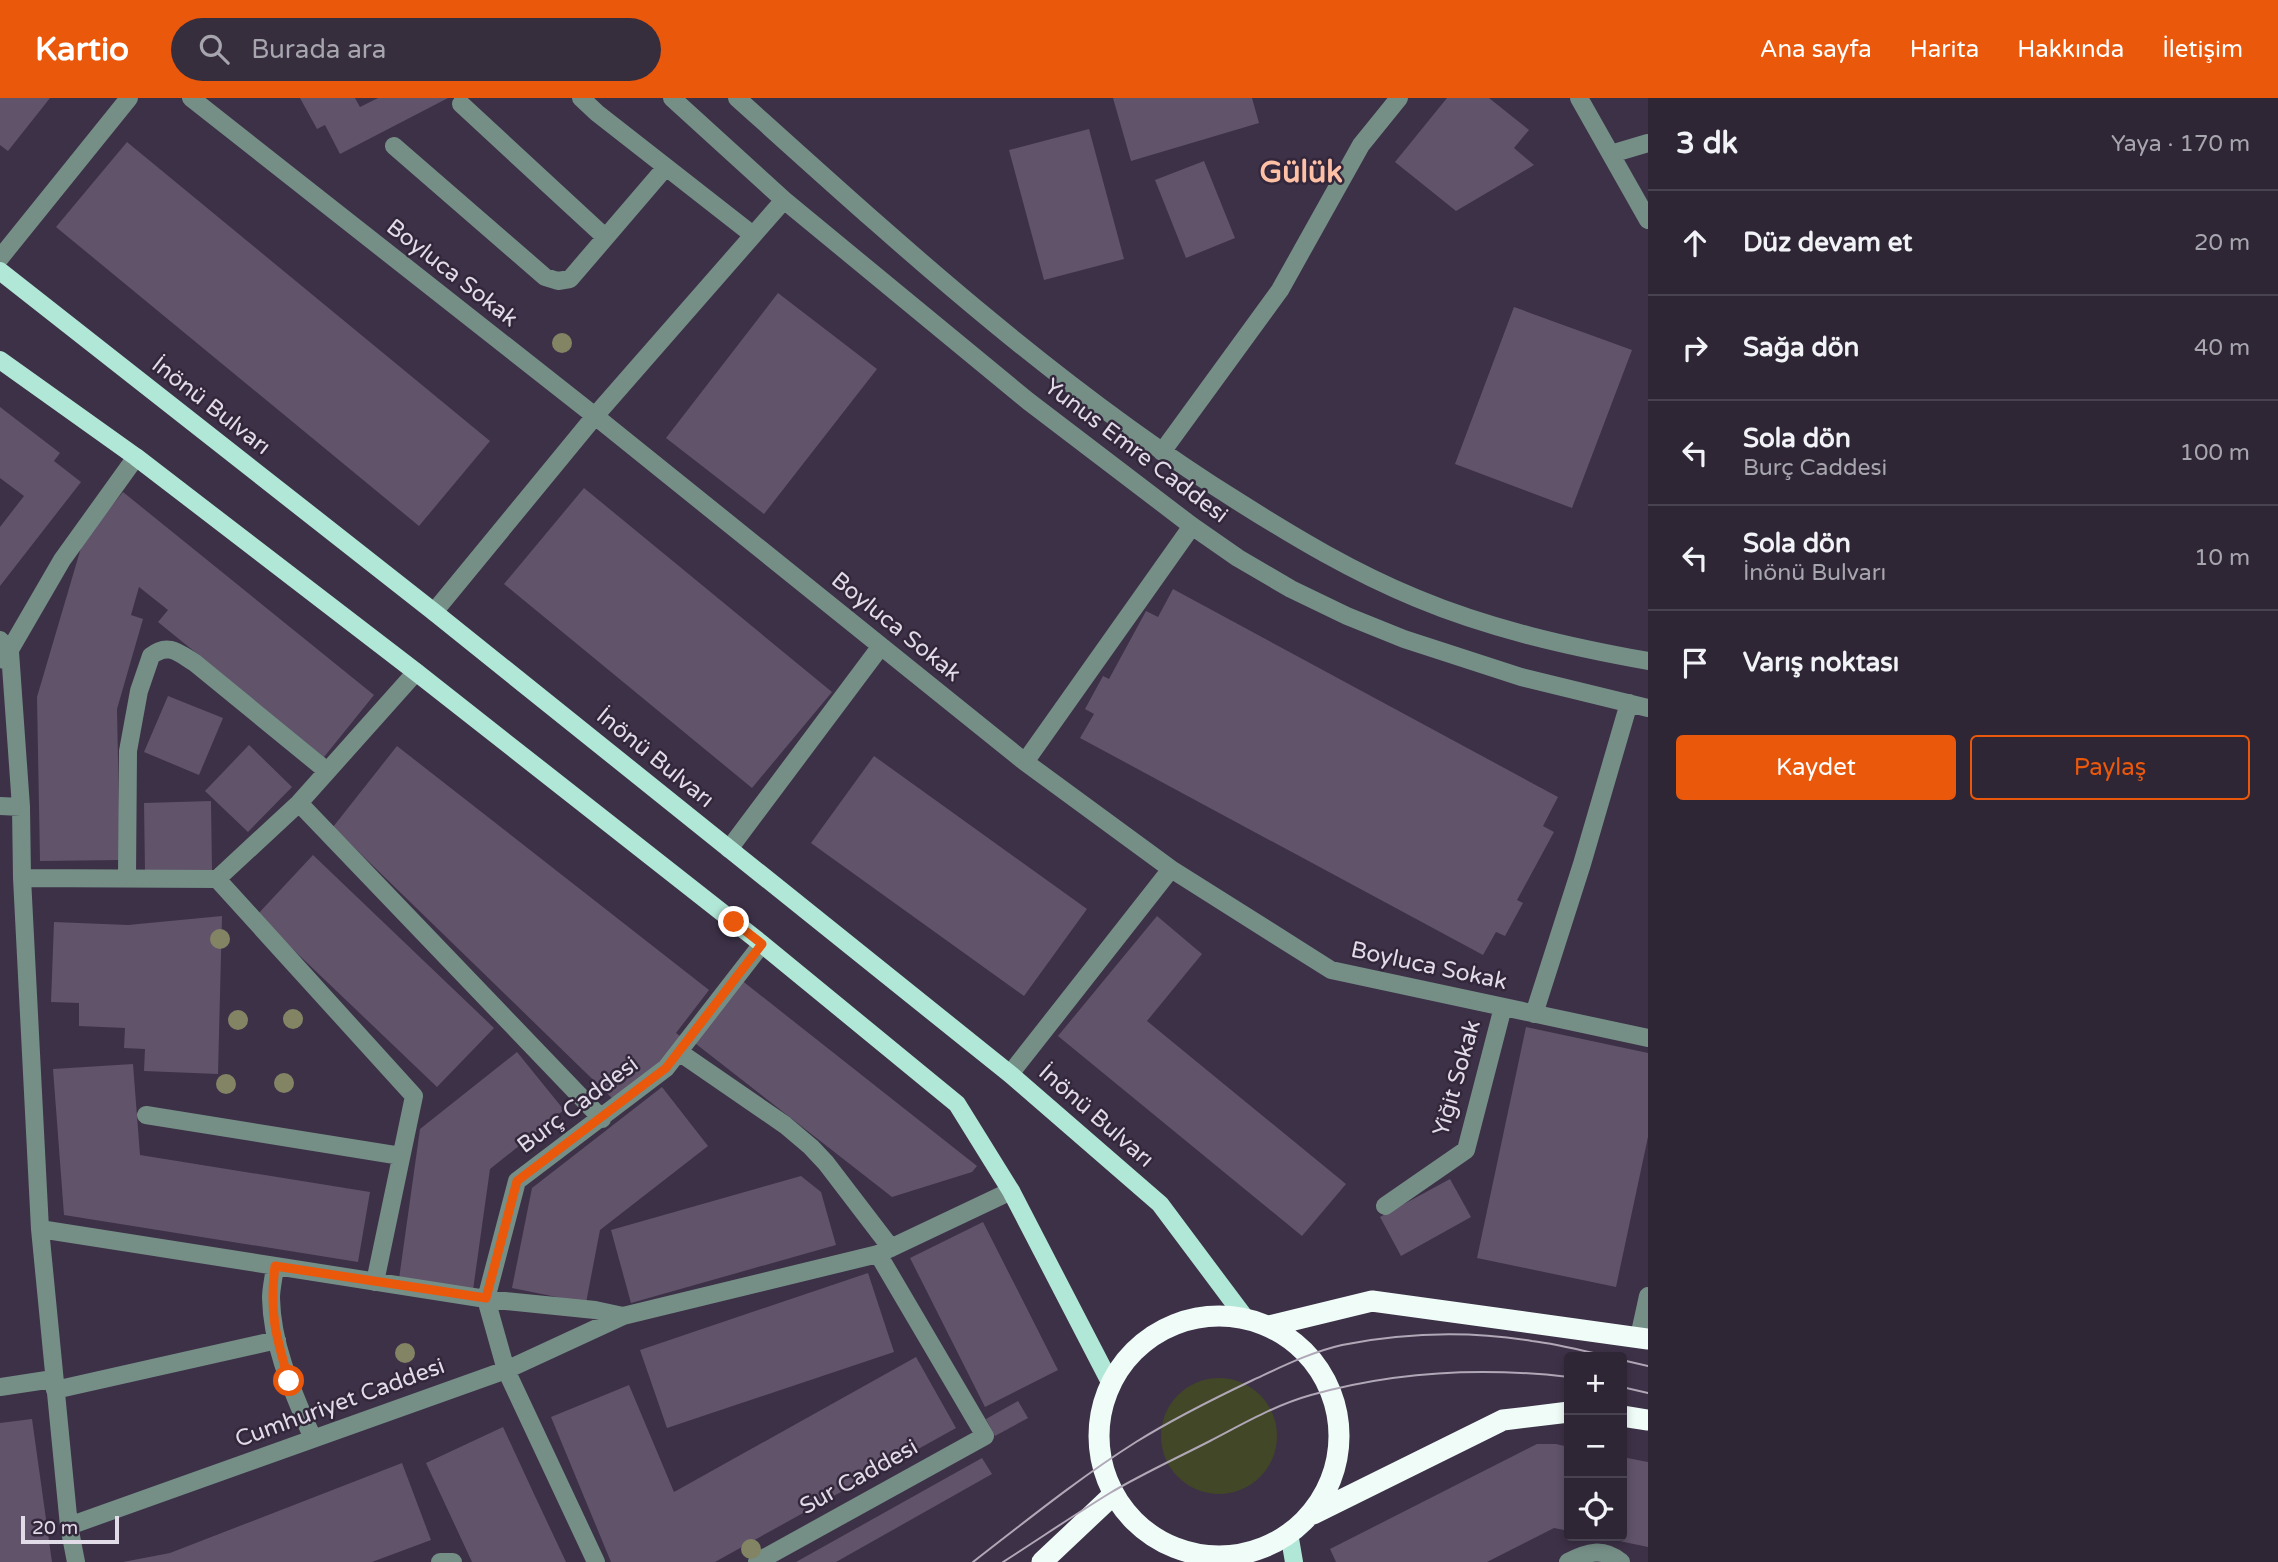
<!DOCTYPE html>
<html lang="tr">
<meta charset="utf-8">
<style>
body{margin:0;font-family:"Varela Round",sans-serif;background:#362d3d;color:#f1f3f6}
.controls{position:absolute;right:21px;bottom:21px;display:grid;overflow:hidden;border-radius:7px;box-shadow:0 4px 10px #0003}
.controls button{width:63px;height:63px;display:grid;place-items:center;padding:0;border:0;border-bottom:2px solid #494250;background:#2e2535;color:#f1f3f6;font:35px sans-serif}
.scale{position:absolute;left:21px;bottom:18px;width:98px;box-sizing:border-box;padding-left:7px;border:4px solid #e2dbe8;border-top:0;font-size:19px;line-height:24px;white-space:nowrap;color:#e2dbe8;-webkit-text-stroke:5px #33273c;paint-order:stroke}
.stop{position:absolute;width:21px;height:21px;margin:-16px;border:5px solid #ea580c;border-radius:50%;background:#fff}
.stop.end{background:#ea580c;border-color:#fff;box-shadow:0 2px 7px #0008}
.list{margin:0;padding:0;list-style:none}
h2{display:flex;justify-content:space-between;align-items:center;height:91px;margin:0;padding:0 28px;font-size:30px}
h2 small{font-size:23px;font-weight:400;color:#a7a5ad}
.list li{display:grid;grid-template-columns:46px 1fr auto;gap:21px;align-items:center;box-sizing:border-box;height:105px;padding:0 28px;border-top:2px solid #494250}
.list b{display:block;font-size:26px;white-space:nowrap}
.list p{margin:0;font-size:23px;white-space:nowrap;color:#a7a5ad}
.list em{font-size:23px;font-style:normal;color:#a7a5ad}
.actions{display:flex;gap:14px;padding:21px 28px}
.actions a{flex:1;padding:16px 0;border:2px solid #ea580c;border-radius:7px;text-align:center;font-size:24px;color:#ea580c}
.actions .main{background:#ea580c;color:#fff}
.icon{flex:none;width:38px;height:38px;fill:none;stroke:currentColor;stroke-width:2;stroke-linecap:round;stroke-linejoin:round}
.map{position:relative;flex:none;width:1648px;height:1464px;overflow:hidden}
header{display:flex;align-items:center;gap:42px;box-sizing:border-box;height:98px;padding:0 35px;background:#ea580c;color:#fff}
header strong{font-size:33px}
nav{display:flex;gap:38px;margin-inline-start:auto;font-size:24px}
.search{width:490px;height:63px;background:#362d3d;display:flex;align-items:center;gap:18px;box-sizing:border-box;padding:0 24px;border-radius:38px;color:#a7a5ad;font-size:26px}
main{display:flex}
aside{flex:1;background:#2e2535}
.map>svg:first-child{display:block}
.green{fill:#424727}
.building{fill:#60536a}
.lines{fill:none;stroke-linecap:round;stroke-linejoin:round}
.minor{stroke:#758f87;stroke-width:18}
.major{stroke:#b1e7d6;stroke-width:18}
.highway{stroke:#f0fcf8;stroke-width:21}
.tram{stroke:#b0a7b7;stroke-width:2}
.tree{fill:#828464}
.route{stroke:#ea580c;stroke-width:9}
.labels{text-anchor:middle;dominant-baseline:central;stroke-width:5;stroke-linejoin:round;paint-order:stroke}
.street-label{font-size:23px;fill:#e2dbe8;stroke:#33273c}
.district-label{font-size:30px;font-weight:bold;fill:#ffc1a6;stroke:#33273c}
</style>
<header>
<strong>Kartio</strong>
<div class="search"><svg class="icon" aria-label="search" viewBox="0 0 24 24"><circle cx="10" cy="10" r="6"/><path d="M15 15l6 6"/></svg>Burada ara</div>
<nav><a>Ana sayfa</a><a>Harita</a><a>Hakkında</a><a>İletişim</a></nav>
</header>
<main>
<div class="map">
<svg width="1648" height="1464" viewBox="0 0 1648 1464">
<rect width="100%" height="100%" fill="#3d3147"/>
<path class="green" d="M1161 1338a58 58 0 1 1 116 0a58 58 0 1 1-116 0Z"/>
<path class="building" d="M0,0h50l-42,53 -8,-6z
M300,0h55l5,9 18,-9h70l-108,56 -15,-29 -8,4z
M1113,0h139l7,25 -128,38z
M1447,0h42l40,32 -15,18 20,17 -78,46 -61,-49z
M1089,31l35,130 -80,21 -35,-130z
M127,44l363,299 -71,85 -363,-299z
M1204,63l31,77 -49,20 -31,-78z
M778,195l99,76 -113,145 -98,-76z
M1514,209l118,43 -60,158 -117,-44z
M0,309l60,46 -6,8 27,21 -81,104v-59l24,-31 -24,-18z
M584,390l248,204 -80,96 -248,-204z
M123,394l251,203 -50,62 -166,-135 10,-12 -29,-23 -8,28 12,4 -26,90 3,151 -80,1 -3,-164 46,-156z
M1173,491l385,208 -15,29 11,6 -37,68 6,3 -18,33 -9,-4 -13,23 -403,-217 14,-24 -9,-5 18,-33 6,3 37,-68 12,6z
M168,598l55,22 -24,57 -55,-23z
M249,647l43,42 -44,45 -43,-41z
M397,648l312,244 -33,43 8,6 -66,65 -285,-277z
M874,658l213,153 -63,87 -213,-153z
M211,703l1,70 -67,1 -1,-69z
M313,757l181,173 -57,59 -180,-172z
M222,818l-4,158 -74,-3 1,-22 -21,-1 1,-20 -46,-2v-23l-28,-1 3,-80 74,3z
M1157,818l45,38 -55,67 199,163 -44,52 -244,-200z
M740,881l237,187 -5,6 -80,25 -201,-157z
M1526,929l122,26v84l-32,150 -139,-29z
M517,954l47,58 -74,59 -17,121 -74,-11 21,-150z
M133,966l7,91 230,37 -12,70 -294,-47 -11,-146z
M662,989l46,59 -108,84 -14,73 -74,-15 20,-100z
M801,1078l20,16 15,53 -205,58 -20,-73z
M1450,1081l21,38 -70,39 -21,-39z
M983,1124l75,148 -73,37 -75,-149z
M868,1175l26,79 -227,76 -27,-78z
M916,1259l40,71 -241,134h-104l-60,-145 78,-32 45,107z
M1018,1303l10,17 -33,18 -9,-17z
M32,1321l20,143h-52v-139z
M503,1329l31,67 32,68h-94l-46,-99z
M1537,1346h19l13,3v84l-15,-3 -67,34h-151l-6,-13z
M1622,1359l26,5v85l-48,-10 22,-1z
M982,1360l10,16 -156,88h-40z
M402,1365l29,77 -59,22h-249l47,-9z"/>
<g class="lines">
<path class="minor" d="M191,0l404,318 430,346 146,107 160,101 317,68
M581,0l16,15 156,122
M672,0l112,102 244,201 164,125 46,32 53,31 56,27 57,23 117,38 127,31
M737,0c160,144 319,290 502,404 57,36 114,70 177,96 74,31 154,49 232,63
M1579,0l69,122
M461,6l144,133
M394,48l151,131 13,4 12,-2 96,-112
M1611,56l37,-11
M0,160l129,-160
M1162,354l118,-162 81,-145 38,-47
M434,514l161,-196 189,-216
M0,542l10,12 11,155 1,71 18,351 29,297 7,36
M4,562l58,-100 74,-103
M1025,664l167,-236
M299,705l303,316
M0,708l21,1
M729,751l152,-203
M22,780l195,1 82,-76 117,-131
M127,780l1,-127 11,-60 12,-35c17,-14 28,-3 44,7l132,108
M217,781l197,217 -39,186
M1534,916l48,-150 47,-161
M679,954l106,73 26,22 15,16 65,85
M1010,976l161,-205
M146,1017l255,41
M1385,1108l81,-56 37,-143
M40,1131l446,70 109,11 28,6 255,-62 133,-63
M275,1168c-1,11 -4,22 -4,32 1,50 23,96 42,141
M1639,1239l9,-41
M0,1289l53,-8
M55,1292l222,-50
M69,1428l437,-156 117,-54
M440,1464h13
M596,1464l-90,-192 -20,-71 31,-118 149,-113 96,-124
M757,1464l228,-126 -107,-182
M1568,1464c19,-10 35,-15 53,0"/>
<path class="major" d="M0,173l434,341 576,462 150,130 86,115
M0,262l136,97 280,215 346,272 195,160 54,87 100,193
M1289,1435l5,29
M1192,1455l6,9"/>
<path class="highway" d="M1099 1338a120 120 0 1 1 240 0a120 120 0 1 1-240 0Z
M1269,1228l103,-25 276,38
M1622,1318l26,4
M1313,1416l190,-94 66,-8
M1042,1464l72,-68"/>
<path class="tram" d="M1622,1262l26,6
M1622,1289l26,6
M973,1464c53,-41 106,-84 163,-120 37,-23 77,-43 117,-62 28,-13 58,-28 89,-35 61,-12 128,-14 190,-4 26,3 52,10 78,16
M1003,1464c36,-23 71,-47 107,-69 32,-19 67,-35 100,-52 33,-17 65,-36 101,-46 85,-24 171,-28 258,-18"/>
</g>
<g class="tree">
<circle cx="562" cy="245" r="10"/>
<circle cx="220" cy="841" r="10"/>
<circle cx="293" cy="921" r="10"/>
<circle cx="238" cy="922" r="10"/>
<circle cx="284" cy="985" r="10"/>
<circle cx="226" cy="986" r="10"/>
<circle cx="405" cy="1255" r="10"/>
<circle cx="751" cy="1451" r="10"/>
</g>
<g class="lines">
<path class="route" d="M289,1283c-13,-44 -20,-68 -14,-115l211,32 31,-117 149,-113 96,-124 -28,-22"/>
</g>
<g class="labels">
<g class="street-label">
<text transform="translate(452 175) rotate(38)">Boyluca Sokak</text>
<text transform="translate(211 308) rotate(38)">İnönü Bulvarı</text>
<text transform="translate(1136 353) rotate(37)">Yunus Emre Caddesi</text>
<text transform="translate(896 529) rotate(39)">Boyluca Sokak</text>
<text transform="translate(655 660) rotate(39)">İnönü Bulvarı</text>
<text transform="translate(1429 868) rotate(12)">Boyluca Sokak</text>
<text transform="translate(1457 980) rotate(-74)">Yiğit Sokak</text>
<text transform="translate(578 1007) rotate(-37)">Burç Caddesi</text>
<text transform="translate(1096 1018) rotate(41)">İnönü Bulvarı</text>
<text transform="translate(340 1305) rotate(-20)">Cumhuriyet Caddesi</text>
<text transform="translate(859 1379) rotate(-29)">Sur Caddesi</text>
</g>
<g class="district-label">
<text x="1301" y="74">Gülük</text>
</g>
</g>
</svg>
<div class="controls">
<button>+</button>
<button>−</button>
<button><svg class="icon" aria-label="locate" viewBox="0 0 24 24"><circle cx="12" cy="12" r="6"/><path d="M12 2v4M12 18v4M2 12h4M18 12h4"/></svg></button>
</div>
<div class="scale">20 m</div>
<div class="stop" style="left:289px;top:1283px"></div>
<div class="stop end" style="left:734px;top:824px"></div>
</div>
<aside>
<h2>3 dk<small>Yaya · 170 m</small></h2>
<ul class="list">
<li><svg class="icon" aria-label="ahead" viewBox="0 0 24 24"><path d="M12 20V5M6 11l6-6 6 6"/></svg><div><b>Düz devam et</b></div><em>20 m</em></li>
<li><svg class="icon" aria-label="right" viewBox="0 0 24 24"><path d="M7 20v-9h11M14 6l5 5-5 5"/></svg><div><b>Sağa dön</b></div><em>40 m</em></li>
<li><svg class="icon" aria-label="left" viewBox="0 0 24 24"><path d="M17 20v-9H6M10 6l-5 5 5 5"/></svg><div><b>Sola dön</b><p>Burç Caddesi</p></div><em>100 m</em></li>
<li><svg class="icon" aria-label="left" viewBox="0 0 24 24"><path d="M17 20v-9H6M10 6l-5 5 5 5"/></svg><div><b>Sola dön</b><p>İnönü Bulvarı</p></div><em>10 m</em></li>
<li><svg class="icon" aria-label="arrive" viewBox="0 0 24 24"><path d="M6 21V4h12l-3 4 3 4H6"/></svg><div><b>Varış noktası</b></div></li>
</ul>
<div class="actions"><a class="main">Kaydet</a><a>Paylaş</a></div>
</aside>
</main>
